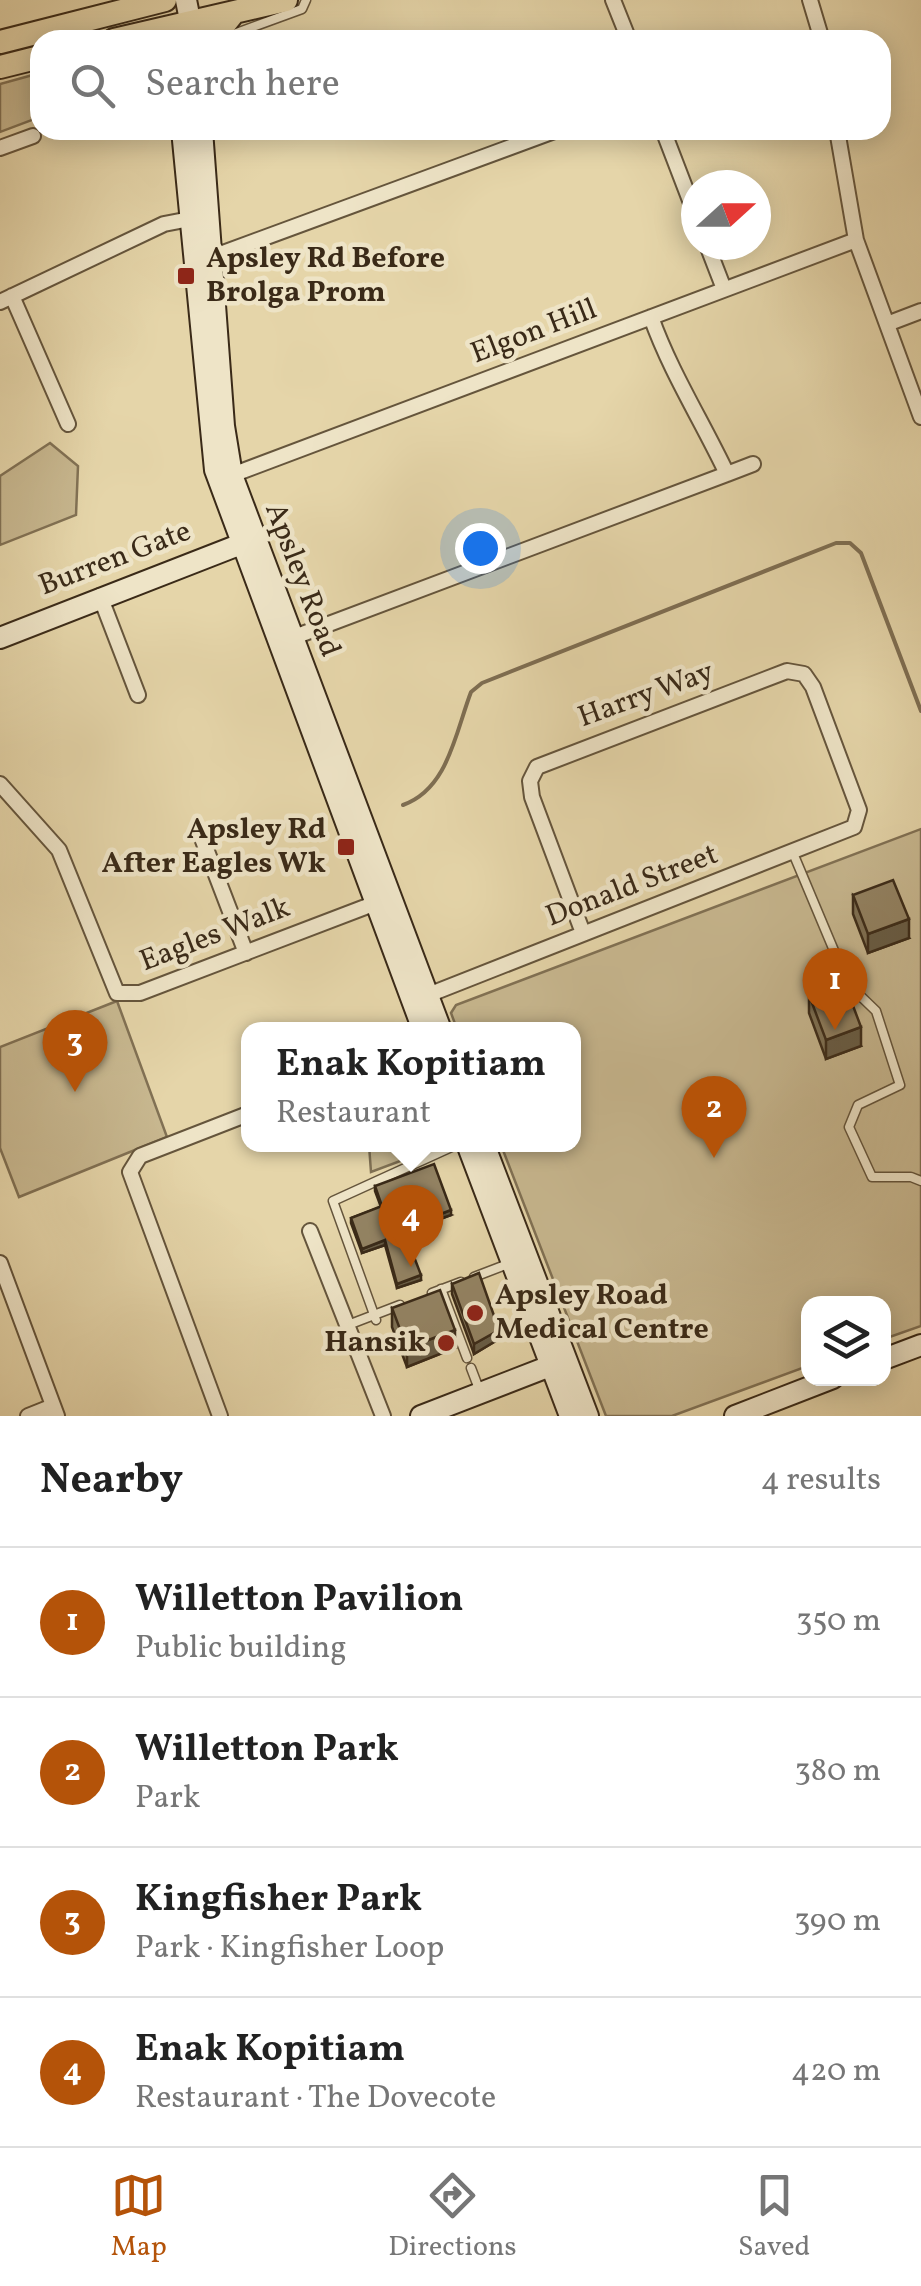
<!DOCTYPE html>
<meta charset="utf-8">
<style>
body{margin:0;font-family:Vollkorn,serif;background:#f2f2f2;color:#222}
.controls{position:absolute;right:30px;bottom:30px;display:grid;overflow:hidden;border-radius:20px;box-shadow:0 5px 25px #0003}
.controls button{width:90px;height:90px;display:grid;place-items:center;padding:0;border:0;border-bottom:2px solid #e0e0e0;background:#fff;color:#222;font:50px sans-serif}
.compass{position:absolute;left:681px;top:170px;width:90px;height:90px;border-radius:50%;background:#fff;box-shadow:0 5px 25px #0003;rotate:69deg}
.you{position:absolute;left:480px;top:548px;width:35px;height:35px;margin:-25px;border:8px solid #fff;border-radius:50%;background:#1a73e8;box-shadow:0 0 0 15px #1a73e833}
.badge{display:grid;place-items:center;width:65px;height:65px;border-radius:50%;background:#b45309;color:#fff;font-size:32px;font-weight:700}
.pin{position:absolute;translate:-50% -82px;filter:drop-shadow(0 2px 5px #0008)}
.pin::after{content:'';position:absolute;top:52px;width:35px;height:30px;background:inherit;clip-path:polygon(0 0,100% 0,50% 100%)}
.popup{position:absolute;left:241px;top:1022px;width:340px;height:130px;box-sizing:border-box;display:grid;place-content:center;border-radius:20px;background:#fff;filter:drop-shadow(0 2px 8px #0005);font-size:32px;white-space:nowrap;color:#767676}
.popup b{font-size:38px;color:#222}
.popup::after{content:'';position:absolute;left:50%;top:100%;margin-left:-20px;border:20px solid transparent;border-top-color:#fff}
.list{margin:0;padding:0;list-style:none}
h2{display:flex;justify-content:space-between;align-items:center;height:130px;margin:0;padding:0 40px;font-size:42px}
h2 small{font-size:32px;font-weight:400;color:#767676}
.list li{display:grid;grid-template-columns:65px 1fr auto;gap:30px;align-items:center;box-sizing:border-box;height:150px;padding:0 40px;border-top:2px solid #e0e0e0}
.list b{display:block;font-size:38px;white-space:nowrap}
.list p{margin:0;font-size:32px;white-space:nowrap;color:#767676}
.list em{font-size:32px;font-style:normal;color:#767676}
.icon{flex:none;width:55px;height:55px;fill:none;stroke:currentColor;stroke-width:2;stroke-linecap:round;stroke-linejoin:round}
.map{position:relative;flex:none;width:921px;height:1416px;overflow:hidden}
.search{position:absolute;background:#fff;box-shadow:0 5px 25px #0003;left:30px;right:30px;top:30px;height:110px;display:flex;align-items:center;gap:25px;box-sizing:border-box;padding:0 35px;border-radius:30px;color:#767676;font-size:38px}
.sheet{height:730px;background:#fff}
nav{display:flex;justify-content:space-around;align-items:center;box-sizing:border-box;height:140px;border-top:2px solid #e0e0e0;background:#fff;font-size:28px;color:#767676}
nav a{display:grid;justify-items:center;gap:5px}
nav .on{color:#b45309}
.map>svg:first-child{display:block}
.green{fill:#c8b890;stroke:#817154;stroke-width:2.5}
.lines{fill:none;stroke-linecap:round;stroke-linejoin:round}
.stream{stroke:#7e6e52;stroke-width:4}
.lane-casing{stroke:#65553c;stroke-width:11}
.street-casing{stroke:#65553c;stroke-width:18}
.secondary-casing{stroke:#3a2a18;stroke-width:24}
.primary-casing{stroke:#3a2a18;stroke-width:26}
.lane{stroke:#eee4c7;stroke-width:8}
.street{stroke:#eee4c7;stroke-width:14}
.secondary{stroke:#eee4c7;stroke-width:20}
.primary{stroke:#e5d5a9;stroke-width:22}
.wall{fill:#7e7155;stroke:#3a2a18;stroke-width:2.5}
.shaded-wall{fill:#675c45;stroke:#3a2a18;stroke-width:2.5}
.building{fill:#938363;stroke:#3a2a18;stroke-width:2.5}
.poi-dot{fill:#8f2418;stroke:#eee4c7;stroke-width:4}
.labels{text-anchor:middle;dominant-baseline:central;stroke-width:9;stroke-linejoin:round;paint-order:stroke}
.poi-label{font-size:30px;font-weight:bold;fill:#3a2a18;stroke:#eee4c7;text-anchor:start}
.street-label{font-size:30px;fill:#3a2a18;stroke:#eee4c7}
</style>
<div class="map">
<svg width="921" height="1416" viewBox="0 0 921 1416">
<rect width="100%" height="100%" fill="#e5d5a9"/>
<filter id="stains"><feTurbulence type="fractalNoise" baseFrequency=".002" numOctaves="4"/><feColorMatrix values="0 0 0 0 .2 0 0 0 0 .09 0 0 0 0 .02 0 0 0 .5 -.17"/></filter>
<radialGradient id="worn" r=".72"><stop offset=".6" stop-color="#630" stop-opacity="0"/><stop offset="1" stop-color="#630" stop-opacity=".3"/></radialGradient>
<path class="green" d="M40,73v44l-40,15v-48z
M50,443l28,23 -2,49 -76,30v-69z
M921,829v497l-37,13v-35h-76v62l-136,50h-66l-105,-271 73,-1v-114l-117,-1 -6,-16 5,-8z
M117,1001l50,136 -148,60 -19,-49v-101z
M369,1145h56l2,6 -56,21z"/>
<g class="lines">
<path class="stream" d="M403,805c45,-16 52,-71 68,-113l11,-9 354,-140h14l11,10 60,158"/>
<defs>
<path id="lane" d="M231,35l71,-26 4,-9
M793,853l55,131 28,27 24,74 -42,20 -9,22 23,50h39l10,4
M474,1277l34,-13
M441,1289l26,69
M432,1293l29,-11
M376,1320l-43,-119 125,-57
M348,1325l52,-20
M471,1368l8,21"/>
<path id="street" d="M613,0l16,40
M810,0l12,40
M663,130l33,86
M837,130l19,110 65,177
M0,148l33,-12
M707,245l17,44
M212,257l345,-127
M12,296l56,128
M0,302l164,-78 26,-5
M887,324l34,-13
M727,474l26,-10
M232,475l624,-235
M100,596l38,99
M289,639l438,-165c-25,-53 -56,-101 -76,-157
M0,784l59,66 58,143h23l241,-92
M200,833l46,120
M423,997l431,-170 5,-17 -46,-123 -9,-13 -17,-3 -250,96 -7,14 2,16 51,136
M310,1231l73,185
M0,1263l57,153
M28,1416l25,-10
M220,1416l-90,-244 10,-16 108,-42"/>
<path id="secondary" d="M186,0l8,40
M182,130l33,340 208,560
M202,130l22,296 8,49 209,555
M0,638l254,-99
M467,1144l103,272
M484,1144l104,272
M884,1359l37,-14
M421,1416l142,-55
M735,1416l98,-38"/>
<path id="primary" d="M114,40l172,-40
M212,40l20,-25
M0,42l165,-42
M0,67l40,-10"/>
</defs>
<use href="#lane" class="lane-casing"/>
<use href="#street" class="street-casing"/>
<use href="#secondary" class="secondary-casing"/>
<use href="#primary" class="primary-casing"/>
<use href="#lane" class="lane"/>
<use href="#street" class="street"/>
<use href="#secondary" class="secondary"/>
<use href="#primary" class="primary"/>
</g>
<path class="wall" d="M853,895l56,43 -41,15 -15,-39z
M809,995l52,51 -35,13 -17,-46z
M375,1186l76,29 -38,14 2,9 -7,2 13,40 -24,8 -12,-43 -23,8 -11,-30v-5l30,-11 -6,-16z
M452,1284l47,55 -25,15 -22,-60z
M392,1308l63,40 -48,19 -15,-40z"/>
<path class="shaded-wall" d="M909,919v19l-41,15v-19z
M861,1027v19l-35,13v-19z
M451,1210v5l-39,14v-4z
M385,1240v5l-23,8v-4z
M421,1275v5l-24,8v-4z
M455,1330v18l-48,19v-19z
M499,1330v9l-25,15v-10z"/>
<path class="building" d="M893,880l16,39 -41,15 -15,-39z
M844,982l17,45 -35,13 -17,-45z
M434,1164l17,46 -39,15 3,8 -9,3 15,39 -24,9 -12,-44 -23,9 -11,-31 31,-12 -7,-20z
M479,1273l20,57 -25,14 -22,-60z
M440,1290l15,40 -48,18 -15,-40z"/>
<g class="poi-dot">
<rect x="176" y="266" width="20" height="20" rx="5"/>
<rect x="336" y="837" width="20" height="20" rx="5"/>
<circle cx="475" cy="1313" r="10"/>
<circle cx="446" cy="1343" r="10"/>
</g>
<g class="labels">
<g class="poi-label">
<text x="206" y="259">Apsley Rd Before<tspan x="206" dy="34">Brolga Prom</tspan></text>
<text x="326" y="830" text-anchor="end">Apsley Rd<tspan x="326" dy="34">After Eagles Wk</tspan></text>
<text x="495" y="1296">Apsley Road<tspan x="495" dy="34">Medical Centre</tspan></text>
<text x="426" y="1343" text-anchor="end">Hansik</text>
</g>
<g class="street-label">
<text transform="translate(534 332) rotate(-21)">Elgon Hill</text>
<text transform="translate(115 559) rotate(-21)">Burren Gate</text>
<text transform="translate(302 580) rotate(69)">Apsley Road</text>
<text transform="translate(646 695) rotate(-20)">Harry Way</text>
<text transform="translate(632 886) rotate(-21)">Donald Street</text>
<text transform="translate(215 935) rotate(-21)">Eagles Walk</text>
</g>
</g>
<rect width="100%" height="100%" filter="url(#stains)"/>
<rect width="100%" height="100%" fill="url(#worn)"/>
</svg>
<div class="controls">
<button><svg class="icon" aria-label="layers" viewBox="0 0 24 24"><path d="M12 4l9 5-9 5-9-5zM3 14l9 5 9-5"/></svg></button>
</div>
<svg class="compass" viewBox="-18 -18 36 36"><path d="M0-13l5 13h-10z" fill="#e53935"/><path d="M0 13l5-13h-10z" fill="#767676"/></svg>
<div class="you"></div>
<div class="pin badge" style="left:835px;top:1030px">1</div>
<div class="pin badge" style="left:714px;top:1158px">2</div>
<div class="pin badge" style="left:75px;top:1092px">3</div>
<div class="pin badge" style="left:411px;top:1267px">4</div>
<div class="popup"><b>Enak Kopitiam</b>Restaurant</div>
<div class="search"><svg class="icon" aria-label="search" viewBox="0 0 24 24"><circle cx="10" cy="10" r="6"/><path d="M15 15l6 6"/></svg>Search here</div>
</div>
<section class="sheet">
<h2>Nearby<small>4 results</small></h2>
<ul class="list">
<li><span class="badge">1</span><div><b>Willetton Pavilion</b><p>Public building</p></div><em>350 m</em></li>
<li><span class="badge">2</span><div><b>Willetton Park</b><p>Park</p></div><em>380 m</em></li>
<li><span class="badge">3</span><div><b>Kingfisher Park</b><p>Park · Kingfisher Loop</p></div><em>390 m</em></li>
<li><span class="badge">4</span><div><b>Enak Kopitiam</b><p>Restaurant · The Dovecote</p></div><em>420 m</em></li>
</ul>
</section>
<nav>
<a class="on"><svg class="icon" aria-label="map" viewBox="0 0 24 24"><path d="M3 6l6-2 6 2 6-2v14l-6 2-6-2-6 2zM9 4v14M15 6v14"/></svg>Map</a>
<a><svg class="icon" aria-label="directions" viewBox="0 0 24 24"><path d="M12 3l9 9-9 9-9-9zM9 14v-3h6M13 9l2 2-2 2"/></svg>Directions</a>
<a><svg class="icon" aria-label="saved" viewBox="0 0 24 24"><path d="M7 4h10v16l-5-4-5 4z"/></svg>Saved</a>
</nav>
